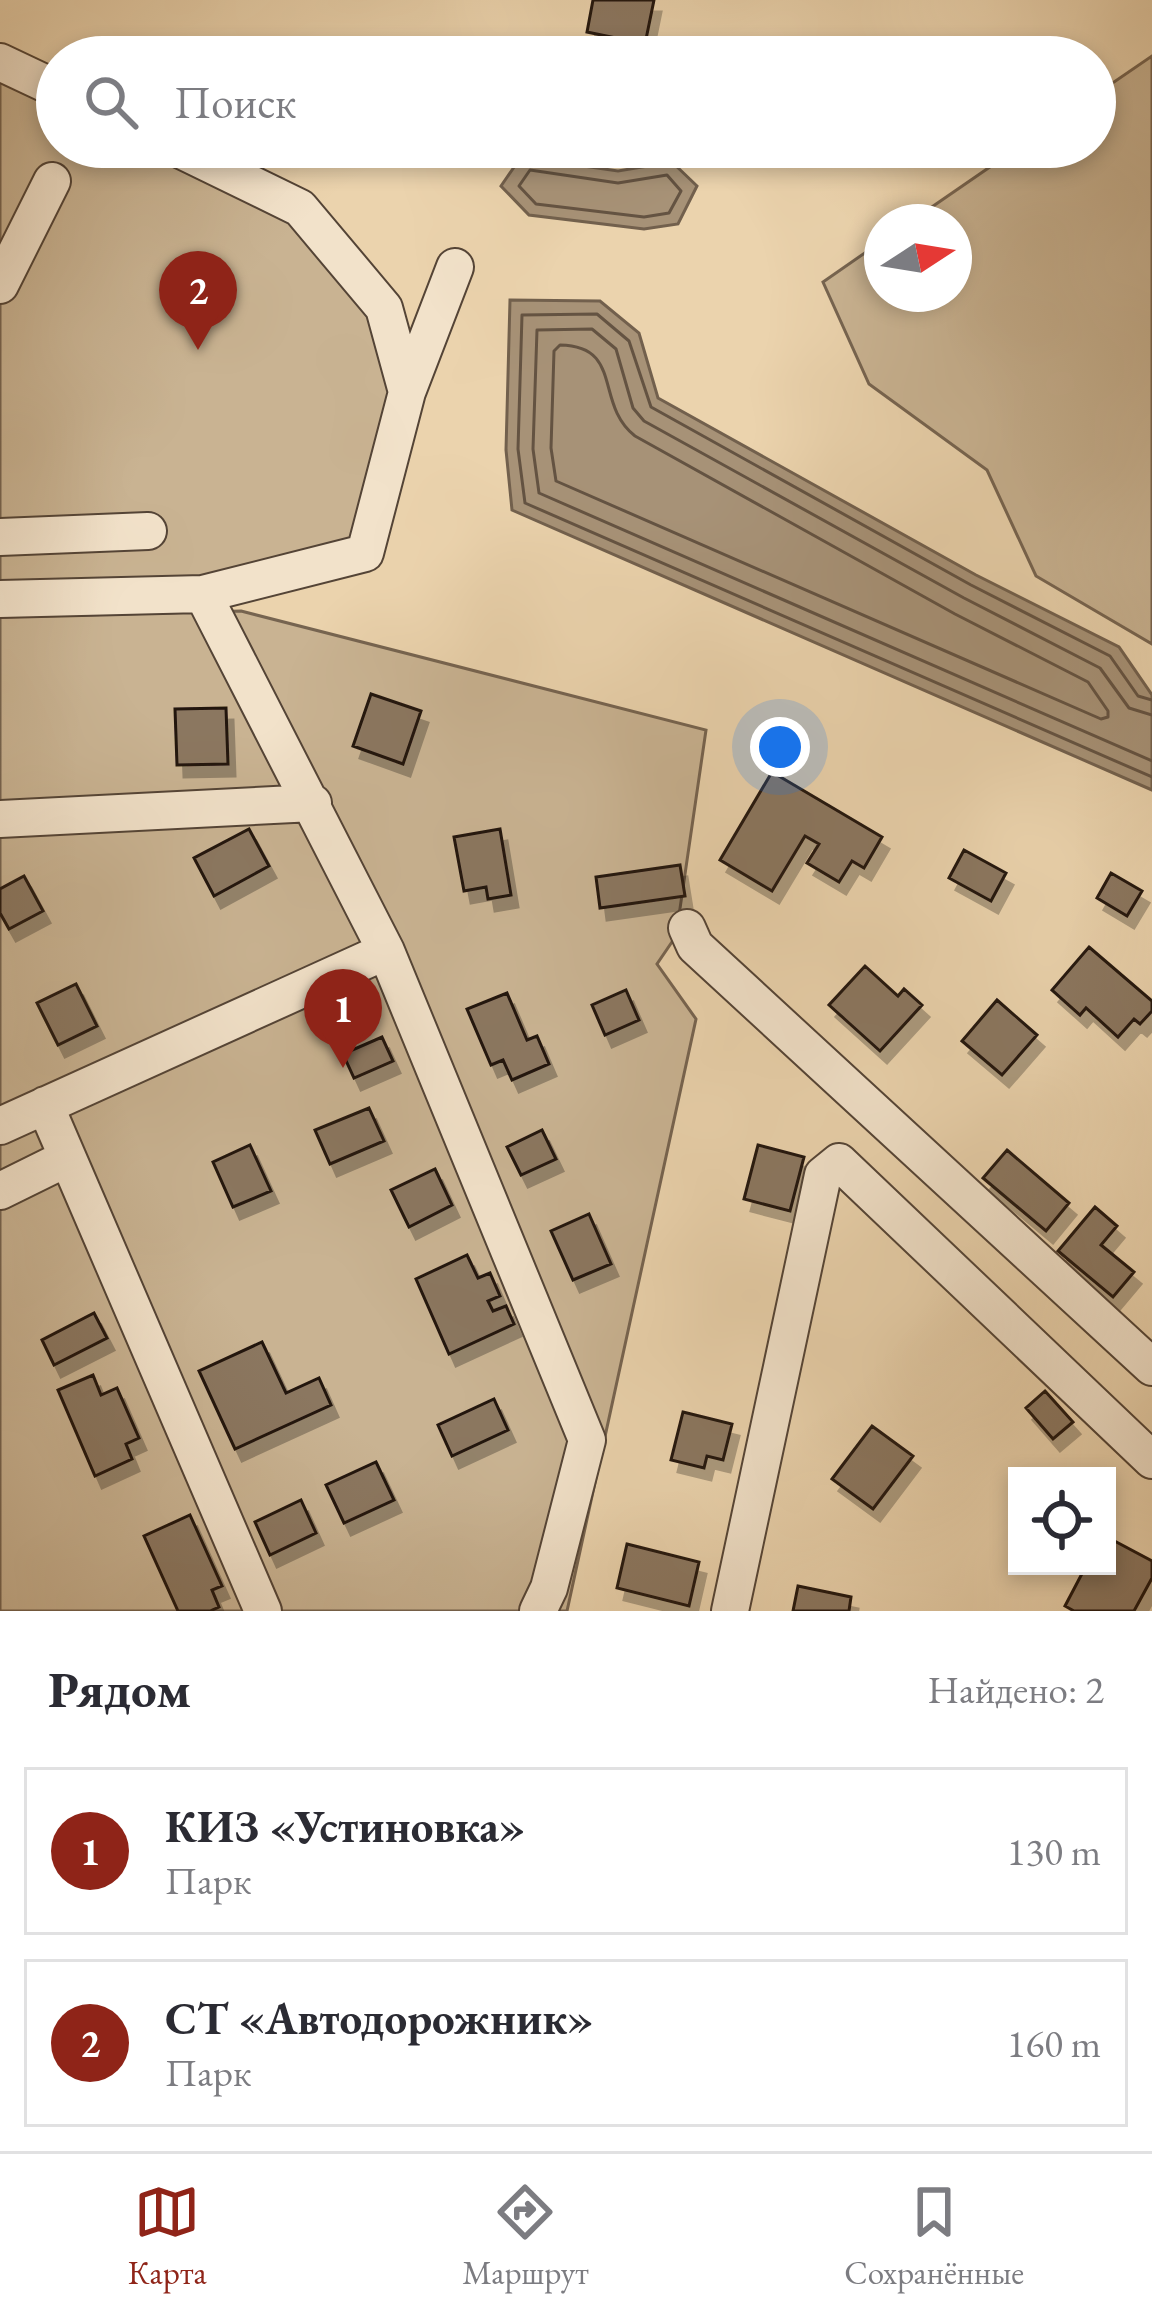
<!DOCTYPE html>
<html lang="ru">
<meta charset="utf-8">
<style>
body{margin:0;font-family:"EB Garamond",serif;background:#f2f2f3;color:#2b2b33}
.controls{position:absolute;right:36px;bottom:36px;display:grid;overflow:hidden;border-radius:0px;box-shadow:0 6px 18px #0003}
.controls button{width:108px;height:108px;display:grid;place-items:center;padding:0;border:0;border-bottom:3px solid #e1e1e2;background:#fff;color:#2b2b33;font:60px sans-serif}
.compass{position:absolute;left:864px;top:204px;width:108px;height:108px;border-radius:50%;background:#fff;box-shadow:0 6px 18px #0003;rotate:78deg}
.you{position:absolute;left:780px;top:747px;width:42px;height:42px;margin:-30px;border:9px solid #fff;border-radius:50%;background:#1a73e8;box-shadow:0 0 0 18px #1a73e833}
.badge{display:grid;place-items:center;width:78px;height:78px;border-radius:50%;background:#8f2418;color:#fff;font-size:39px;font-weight:700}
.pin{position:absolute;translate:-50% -99px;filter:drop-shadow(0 3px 6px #0008)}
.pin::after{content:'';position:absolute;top:63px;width:42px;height:36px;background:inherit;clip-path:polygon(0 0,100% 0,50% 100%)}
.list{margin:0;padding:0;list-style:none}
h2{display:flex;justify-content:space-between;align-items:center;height:156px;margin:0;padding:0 48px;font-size:51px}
h2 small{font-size:39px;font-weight:400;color:#7c7c81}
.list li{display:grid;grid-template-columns:78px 1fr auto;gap:36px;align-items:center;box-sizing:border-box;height:168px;margin:0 24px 24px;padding:0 24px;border:3px solid #e1e1e2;border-radius:0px}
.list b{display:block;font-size:45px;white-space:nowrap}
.list p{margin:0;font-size:39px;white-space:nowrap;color:#7c7c81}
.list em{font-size:39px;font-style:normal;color:#7c7c81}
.icon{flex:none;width:66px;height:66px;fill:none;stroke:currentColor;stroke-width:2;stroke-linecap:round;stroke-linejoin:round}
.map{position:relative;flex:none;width:1152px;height:1611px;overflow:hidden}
.search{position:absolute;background:#fff;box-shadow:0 6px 18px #0003;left:36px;right:36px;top:36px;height:132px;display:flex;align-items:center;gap:30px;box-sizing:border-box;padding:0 42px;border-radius:66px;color:#7c7c81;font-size:45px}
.sheet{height:540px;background:#fff}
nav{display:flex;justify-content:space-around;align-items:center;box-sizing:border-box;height:168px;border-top:3px solid #e1e1e2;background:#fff;font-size:33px;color:#7c7c81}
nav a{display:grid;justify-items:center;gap:6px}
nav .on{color:#8f2418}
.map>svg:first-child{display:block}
.green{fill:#c9b392;stroke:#766450;stroke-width:3}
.water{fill:#a79277;stroke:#72604d;stroke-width:3}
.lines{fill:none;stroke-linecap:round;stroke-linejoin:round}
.shore{stroke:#645342;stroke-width:3}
.building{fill:#8b7761;stroke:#22140e;stroke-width:3;filter:url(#shadow)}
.minor-casing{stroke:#544436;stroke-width:40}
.minor{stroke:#f2e2ca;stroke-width:36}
</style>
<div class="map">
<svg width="1152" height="1611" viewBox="0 0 1152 1611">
<defs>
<filter id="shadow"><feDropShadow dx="7" dy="12" stdDeviation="0" flood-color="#0004"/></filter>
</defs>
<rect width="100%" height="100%" fill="#ebd3ad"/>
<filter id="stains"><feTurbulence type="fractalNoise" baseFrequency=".00167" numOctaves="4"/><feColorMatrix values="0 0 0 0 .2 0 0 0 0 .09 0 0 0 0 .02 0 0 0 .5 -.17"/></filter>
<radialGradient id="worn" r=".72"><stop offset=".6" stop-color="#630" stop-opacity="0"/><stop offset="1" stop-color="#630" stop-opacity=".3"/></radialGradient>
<path class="green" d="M1152,56v588l-116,-68 -49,-106 -118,-86 -46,-102 59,-41v53h72v-72h-44l109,-75h76v-52z
M0,65l57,27v55h116l127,61 84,100 23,84 -42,161 -143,37 -222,9z
M241,611l465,119 -30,206 -19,28 39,55 -129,592h-567v-994z"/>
<path class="water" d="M521,157l97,14 54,-9 25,24 -19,38 -34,5 -115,-14 -28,-29z
M510,300l90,1 39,32 19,65 318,177 143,72 33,48v95l-640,-280 -6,-60z"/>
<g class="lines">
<path class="shore" d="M530,170l88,13 49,-8 14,16 -12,22 -25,4 -108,-13 -17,-18z
M560,345c64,1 34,59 75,91l320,178 133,68 20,29v6l-7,2 -545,-238 -5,-33 3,-97z
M1152,700l-14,-4 -28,-40 -139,-71 -320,-178 -22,-66 -32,-27 -75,1 -4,134 7,54 627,274
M1152,715l-23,-7 -29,-40 -136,-70 -320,-177 -11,-13 -17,-59 -24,-20 -55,1 -4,119 6,44 613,268"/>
</g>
<path class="building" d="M593,0h61l-9,44 -58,-12z
M371,694l50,17 -18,53 -50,-18z
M226,708l2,56 -51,1 -2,-56z
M772,772l110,65 -18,31 -12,-7 -13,21 -32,-19 12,-19 -14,-8 -33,55 -52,-31z
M249,829l20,37 -55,30 -20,-38z
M500,829l11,66 -23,4 -2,-12 -22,4 -10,-54z
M964,850l42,23 -15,28 -42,-23z
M680,865l5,31 -85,12 -4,-31z
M1111,873l31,18 -15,25 -30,-18z
M24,876l19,35 -34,18 -9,-16v-24z
M1089,947l63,54v10l-12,13 -6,-5 -16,18 -32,-29 -6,7 -28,-25z
M865,966l33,30 6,-7 18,16 -42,46 -51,-46z
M76,984l21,42 -39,19 -21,-42z
M626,990l13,30 -34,15 -13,-30z
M507,993l20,47 10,-4 12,28 -37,16 -9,-20 -12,5 -24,-56z
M997,1000l40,35 -35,40 -40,-34z
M382,1037l11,24 -39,17 -11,-24z
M369,1108l15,33 -54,23 -15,-34z
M542,1130l14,29 -35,16 -14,-28z
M250,1145l21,46 -38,16 -20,-45z
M758,1145l46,12 -14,54 -46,-12z
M1007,1150l62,53 -23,28 -63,-53z
M435,1169l17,36 -43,22 -18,-37z
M1095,1207l22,19 -16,19 33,27 -21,25 -55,-46z
M589,1214l22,50 -38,16 -22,-49z
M467,1255l11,23 12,-5 10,23 -12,5 5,10 13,-5 8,18 -65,30 -33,-75z
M94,1313l13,25 -53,27 -12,-25z
M262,1342l24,51 33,-15 12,27 -96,44 -36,-78z
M93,1375l8,20 16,-7 22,50 -13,6 6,15 -37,17 -37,-86z
M1045,1391l28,31 -20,17 -27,-31z
M494,1399l14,31 -56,26 -14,-31z
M683,1412l49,12 -9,36 -16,-4 -3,12 -33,-8z
M872,1426l41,30 -40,53 -41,-30z
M376,1462l18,38 -50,23 -18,-38z
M301,1500l15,33 -46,22 -15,-33z
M190,1515l32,71 -10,4 7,17 -9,4h-32l-34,-75z
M1107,1537l45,24v17l-18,33h-60l-9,-5 21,-40h21z
M627,1544l72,18 -10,44 -72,-18z
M798,1586l53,11 -2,14h-56z"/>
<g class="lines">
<defs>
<path id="minor" d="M0,62l57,27
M0,285l52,-104
M407,392l48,-125
M0,537l148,-6
M203,594l183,357 201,489 -38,148 -11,23
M0,599l203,-5 162,-41 42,-161 -23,-84 -84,-100 -125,-61
M0,819l313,-16
M687,928l8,18 457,421
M45,1105l218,506
M0,1126l386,-175
M0,1191l67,-33
M730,1611l93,-436 16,-13 313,298"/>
</defs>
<use href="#minor" class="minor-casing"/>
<use href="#minor" class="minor"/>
</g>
<rect width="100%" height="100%" filter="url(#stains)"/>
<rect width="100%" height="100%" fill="url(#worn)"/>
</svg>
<div class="controls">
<button><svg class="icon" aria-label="locate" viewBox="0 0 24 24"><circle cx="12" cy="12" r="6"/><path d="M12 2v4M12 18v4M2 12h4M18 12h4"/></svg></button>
</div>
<svg class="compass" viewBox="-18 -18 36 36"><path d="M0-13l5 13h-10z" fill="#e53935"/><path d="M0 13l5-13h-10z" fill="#7c7c81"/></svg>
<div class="you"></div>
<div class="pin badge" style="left:343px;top:1068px">1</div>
<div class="pin badge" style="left:198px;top:350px">2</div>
<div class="search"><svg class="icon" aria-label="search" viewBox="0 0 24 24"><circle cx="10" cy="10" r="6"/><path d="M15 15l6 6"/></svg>Поиск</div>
</div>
<section class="sheet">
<h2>Рядом<small>Найдено: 2</small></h2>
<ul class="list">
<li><span class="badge">1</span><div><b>КИЗ «Устиновка»</b><p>Парк</p></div><em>130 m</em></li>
<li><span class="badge">2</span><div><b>СТ «Автодорожник»</b><p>Парк</p></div><em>160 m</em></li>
</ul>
</section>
<nav>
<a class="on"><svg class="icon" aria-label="map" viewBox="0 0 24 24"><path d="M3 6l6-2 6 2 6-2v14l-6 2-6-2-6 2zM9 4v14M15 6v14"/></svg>Карта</a>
<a><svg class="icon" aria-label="directions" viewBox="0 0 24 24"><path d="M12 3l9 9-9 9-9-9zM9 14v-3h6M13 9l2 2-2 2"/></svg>Маршрут</a>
<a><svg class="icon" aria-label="saved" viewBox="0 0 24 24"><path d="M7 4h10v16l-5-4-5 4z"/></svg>Сохранённые</a>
</nav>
